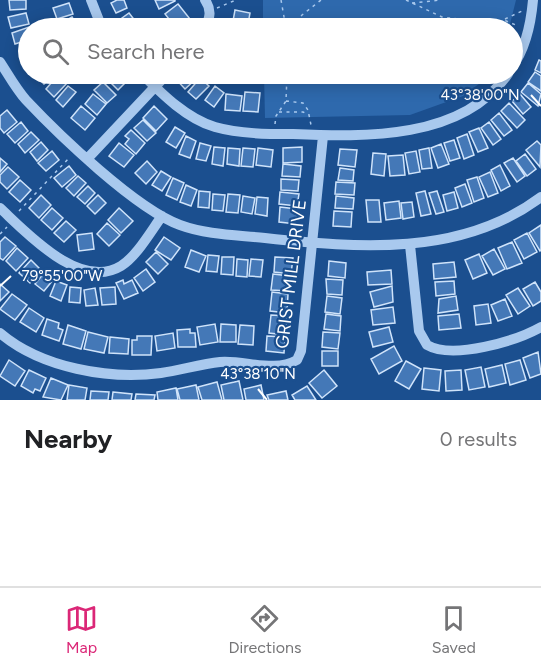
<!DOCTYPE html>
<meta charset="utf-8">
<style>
body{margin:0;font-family:Figtree,sans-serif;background:#f2f2f2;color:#202124}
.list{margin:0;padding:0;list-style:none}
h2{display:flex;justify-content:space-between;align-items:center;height:78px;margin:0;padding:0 24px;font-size:26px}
h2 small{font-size:20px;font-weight:400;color:#757577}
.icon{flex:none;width:33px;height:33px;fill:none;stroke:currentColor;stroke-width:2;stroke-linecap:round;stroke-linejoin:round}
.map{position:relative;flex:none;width:541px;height:400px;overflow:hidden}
.search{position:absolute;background:#fff;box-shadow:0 3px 15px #0003;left:18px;right:18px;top:18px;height:66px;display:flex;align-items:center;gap:15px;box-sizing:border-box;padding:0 21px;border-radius:33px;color:#757577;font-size:22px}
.sheet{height:186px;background:#fff}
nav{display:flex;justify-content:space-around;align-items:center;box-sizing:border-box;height:84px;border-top:2px solid #e0e0e0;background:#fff;font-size:16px;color:#757577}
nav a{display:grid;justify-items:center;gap:3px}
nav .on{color:#db2777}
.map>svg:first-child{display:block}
.green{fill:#2e69ad}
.building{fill:#4478b7;stroke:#cfe3fa;stroke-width:1.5}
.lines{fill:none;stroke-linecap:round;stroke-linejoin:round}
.path{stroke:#a9c9ee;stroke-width:1.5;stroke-dasharray:3 4.5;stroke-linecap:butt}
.minor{stroke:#a9c9ee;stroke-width:10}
.ticks{fill:none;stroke:#fff;stroke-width:2}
.labels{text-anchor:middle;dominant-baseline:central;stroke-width:4.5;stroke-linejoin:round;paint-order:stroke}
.street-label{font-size:18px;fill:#fff;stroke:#1b4f8f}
.ticks-label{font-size:15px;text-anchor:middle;fill:#fff;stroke:#1b4f8f;stroke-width:4.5;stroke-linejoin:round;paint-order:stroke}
</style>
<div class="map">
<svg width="541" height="400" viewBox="0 0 541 400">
<rect width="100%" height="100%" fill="#1b4f8f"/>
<path class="green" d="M263,0h253l-7,28h-246z
M264,74h228l-29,22 -53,19 -145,3z"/>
<path class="building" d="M9,0h17v9l-16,1z
M117,0h7l3,8 -11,5 -5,-10z
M155,0h20v1l-16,8z
M69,3l4,11 -16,5 -4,-11z
M178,4l12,15 -14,9 -11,-14z
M235,10l15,3 -2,11 -15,-3z
M26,13l3,11 -18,4 -3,-11z
M129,13l7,9 -13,6 -5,-7z
M72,17l6,10 -20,1 -1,-3z
M29,27l-1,13 -13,4 -3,-11z
M28,44v13l-3,2 -5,-10z
M539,60l2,1v12l-6,-3z
M535,72l6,4v15l-13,-9z
M39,74h14l1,1 -10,9 -8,-8z
M112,74h8l7,7 -9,9 -11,-11z
M180,74h13l4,4 -12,11 -10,-11z
M58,75l9,8 -13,14 -8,-8z
M200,78l9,8 -13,13 -8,-7z
M103,82l13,13 -9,8 -13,-13z
M528,83l13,11 -3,12 -17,-14z
M68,86l8,6 -13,15 -7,-7z
M215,86l9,7 -10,14 -9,-7z
M245,92l15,1 -2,19 -15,-1z
M93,94l13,10 -9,11 -12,-11z
M226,94l16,2 -2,15 -15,-1z
M520,94l11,13 -8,7 -11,-13z
M509,103l16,17 -8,8 -16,-17z
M81,106l14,12 -10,12 -14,-12z
M154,106l13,13 -11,12 -13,-13z
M7,110l10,12 -13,11 -4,-5v-12z
M499,113l13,17 -8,6 -13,-16z
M143,120l13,13 -9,8 -13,-13z
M21,122l7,9 -13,12 -8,-9z
M489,122l12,17 -8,6 -12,-17z
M175,127l10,6 -9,15 -10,-6z
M479,128l9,20 -10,4 -9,-20z
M131,130l14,13 -9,11 -11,-10 4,-5 -4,-3z
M31,132l8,8 -14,13 -7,-9z
M467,134l7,21 -10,4 -7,-21z
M186,136l10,5 -6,17 -11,-4z
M454,140l6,18 -10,3 -6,-18z
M537,141l4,4 -1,22 -14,-17z
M41,142l7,8 -11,11 -7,-9z
M119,143l15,12 -10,12 -15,-11z
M200,143l11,3 -5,15 -10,-2z
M441,144l8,20 -11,4 -7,-20z
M214,147l11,1 -2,18 -11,-2z
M302,147v15l-19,1v-15z
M228,148l12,1 -1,17 -12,-2z
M243,148l12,1 -2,18 -12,-1z
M258,148l15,2 -2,17 -15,-2z
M429,148l3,20 -10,1 -3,-19z
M340,149l17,1 -2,17 -17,-2z
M52,151l7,9 -13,11 -8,-8z
M416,151l4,21 -11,2 -4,-21z
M373,153l13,1 -2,22 -13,-2z
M525,154l11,15 -9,7 -11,-15z
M403,155l2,20 -15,1 -2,-20z
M0,158l7,6 -7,8z
M513,158l12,18 -8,6 -13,-19z
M147,161l10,11 -11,12 -11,-11z
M283,164l18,2 -1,11 -18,-1z
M500,165l10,21 -9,5 -10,-21z
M69,166l7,9 -14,12 -8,-9z
M8,167l11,10 -12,12 -7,-7v-7z
M340,168l14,2 -1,11 -15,-1z
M161,171l10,6 -9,14 -10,-6z
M490,172l8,21 -10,4 -9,-20z
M78,176l8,7 -12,13 -8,-8z
M477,177l7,21 -10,4 -7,-22z
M173,178l11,5 -7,17 -11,-5z
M281,179l18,1 -1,11 -17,-1z
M20,180l11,10 -11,12 -11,-10z
M336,182l19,1 -1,12 -19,-1z
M465,184l7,19 -10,4 -7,-19z
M186,185l11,5 -6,16 -11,-4z
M88,186l7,7 -10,11 -8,-7z
M199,191l11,1 -1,16 -11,-1z
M425,191l6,23 -10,2 -5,-23z
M437,191l7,21 -8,2 -7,-21z
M280,192l19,2 -2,12 -18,-2z
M454,192l4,16 -11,3 -4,-16z
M213,194l12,1 -2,16 -11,-1z
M228,194l12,1 -2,18 -12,-1z
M41,195l10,10 -12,13 -10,-10z
M98,195l8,8 -11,11 -8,-8z
M243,196l12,2 -3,16 -11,-2z
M336,196l18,2 -1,11 -18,-1z
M257,197l11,1 -1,18 -12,-2z
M366,200h13l2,22h-13z
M399,201l2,17 -15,2 -2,-17z
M412,202l2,15 -11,2 -2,-16z
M280,207l17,2 -1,15 -17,-2z
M52,208l11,10 -11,12 -11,-10z
M119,208l14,13 -12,12 -13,-13z
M334,211l18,1 -1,15 -18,-1z
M66,221l10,9 -12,12 -10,-9z
M107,223l13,12 -11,11 -12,-12z
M541,225v25l-1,1 -11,-18z
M92,233l2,16 -15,2 -2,-16z
M527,233l10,19 -13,7 -10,-19z
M5,237l11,9 -13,14 -3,-2v-16z
M164,237l16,11 -9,12 -16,-10z
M512,242l10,21 -15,6 -9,-21z
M17,248l11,10 -12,13 -10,-10z
M494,249l11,20 -12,6 -11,-19z
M191,250l15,6 -7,16 -14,-5z
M156,252l12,12 -10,10 -12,-12z
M479,254l8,19 -14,6 -8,-19z
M208,255l11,1 -2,16 -11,-1z
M222,257h12l-1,18 -12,-1z
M275,257l18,1 -2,16 -17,-2z
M237,259l11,1 -1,17 -11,-1z
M251,259l12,1 -2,17 -12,-1z
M31,260l10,10 -11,13 -11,-10z
M329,261l17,2 -1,15 -17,-2z
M454,262l2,15 -22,2 -1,-15z
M146,269l9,13 -12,9 -9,-13z
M391,270l1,14 -24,1 -1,-13z
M44,273l9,7 -9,11 -9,-7z
M273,274l17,2 -1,15 -18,-1z
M326,279l17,1 -1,15 -15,-1z
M123,280l1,4 8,-4 6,13 -14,6 -8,-16z
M56,281l11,4 -6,16 -11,-5z
M454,281l1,13 -19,2 -1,-14z
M535,282l6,10v9l-8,5 -10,-17z
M0,284l9,8 -9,9z
M392,286l1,16 -19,5 -4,-15z
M70,287l11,1 -1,15 -11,-1z
M115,287l1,17 -14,1 -2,-17z
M95,288l3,17 -12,1 -2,-16z
M518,288l12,18 -12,8 -12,-19z
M272,292l16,2 -1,19 -17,-2z
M12,294l15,11 -12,15 -15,-11z
M327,296l15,2 -2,16 -15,-2z
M456,296l2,14 -20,3 1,-14z
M505,299l7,17 -14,5 -7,-16z
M488,304l3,19 -15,2 -2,-19z
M393,307l2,16 -22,2 -2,-15z
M29,308l15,10 -8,14 -16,-10z
M326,314l15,2 -1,15 -16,-2z
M459,314l2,14 -22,2 -1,-14z
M271,315l16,1 -2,19 -16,-2z
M47,319l12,4 -1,5 5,2 -4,11 -17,-6z
M215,324l3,18 -18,3 -3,-18z
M221,324l15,1v17h-16z
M68,325l18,6 -5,18 -18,-5z
M240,325l14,1 -1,19 -15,-1z
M389,327l4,15 -20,5 -4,-15z
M190,329v4h5l1,14h-18l-1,-17z
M88,332l20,5 -4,16 -20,-4z
M323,332l17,1 -2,16 -16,-2z
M173,333l2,15 -18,3 -2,-15z
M137,336h15l-1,19h-19v-15h5z
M267,336l18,1 -1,16 -18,-2z
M110,337l19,2 -1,15 -19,-1z
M394,346l8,15 -23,13 -8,-15z
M322,351h16v15h-16z
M538,352l3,22 -11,4 -7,-20z
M9,360l16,11 -10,15 -15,-10z
M520,360l6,20 -16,5 -5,-21z
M406,361l15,8 -12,20 -14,-8z
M502,365l4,18 -17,4 -4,-18z
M481,367l4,20 -16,3 -4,-20z
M424,368l17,2 -2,21 -17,-2z
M29,370l17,8 -6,13 -5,-2 -2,4 -12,-7z
M324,370l13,16 -15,12 -13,-15z
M461,370l1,20 -16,1 -1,-20z
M51,378l17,7 -7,15 -18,-3z
M239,381l4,19h-19l-3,-15z
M217,382l5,18h-20l-4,-13z
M69,385l18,3 -2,12h-18z
M196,385l3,15h-19l-3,-11z
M261,385l3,15h-18l-2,-11z
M307,386l9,14h-21l-3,-5z
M176,388l2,12h-20l-1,-8z
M91,391l18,1 -1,8h-18z
M286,391l2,9h-19l-2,-5z
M113,392l19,2 -1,6h-19z
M136,394l19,1 -1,5h-19z"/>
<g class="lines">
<path class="path" d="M281,0l5,28
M406,0l36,17 57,7 5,-4 14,6
M412,3l29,-3
M217,8l19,-8
M505,19l17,-8
M292,28l10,-13 19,-15
M286,101l17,2 5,7 3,15
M279,112h24l6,3
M275,124l1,-8 10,-15 1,-27
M19,211l50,-53
M0,234l7,-7"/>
<path class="minor" d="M91,0l11,28
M205,0c7,10 5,18 0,28
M0,62c8,12 16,27 26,38 33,35 110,109 154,125 27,10 57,10 85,13 93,10 196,19 276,-41
M512,67c14,-19 19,-44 21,-67
M142,74c20,20 45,45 73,53 25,7 53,7 78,7 72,3 169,6 215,-60
M88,158l79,-84
M0,208c27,25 80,83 121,58 16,-10 30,-35 41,-50
M410,245l9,86 8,14c26,15 89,-4 114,-18
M0,333c41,35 110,47 161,40 20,-3 40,-9 59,-11 26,-2 54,11 77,-2l4,-9 22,-215"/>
</g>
<path class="ticks" d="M531,95l10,11M0,286l11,-10M258,389l9,11"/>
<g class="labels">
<g class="street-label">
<text transform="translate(291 274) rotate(-83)">GRIST MILL DRIVE</text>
</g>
</g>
<g class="ticks-label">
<text x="480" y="100">43°38'00"N</text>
<text x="62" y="281">79°55'00"W</text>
<text x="258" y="379">43°38'10"N</text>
</g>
</svg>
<div class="search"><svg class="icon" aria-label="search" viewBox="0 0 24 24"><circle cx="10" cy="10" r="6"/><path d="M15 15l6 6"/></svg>Search here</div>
</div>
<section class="sheet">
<h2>Nearby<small>0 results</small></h2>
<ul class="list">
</ul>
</section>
<nav>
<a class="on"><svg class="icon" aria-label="map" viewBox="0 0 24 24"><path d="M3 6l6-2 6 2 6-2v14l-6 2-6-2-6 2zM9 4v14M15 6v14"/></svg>Map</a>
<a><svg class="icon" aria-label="directions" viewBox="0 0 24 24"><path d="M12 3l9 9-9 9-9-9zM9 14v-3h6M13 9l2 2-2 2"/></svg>Directions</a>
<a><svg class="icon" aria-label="saved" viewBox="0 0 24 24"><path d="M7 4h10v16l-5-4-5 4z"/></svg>Saved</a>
</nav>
